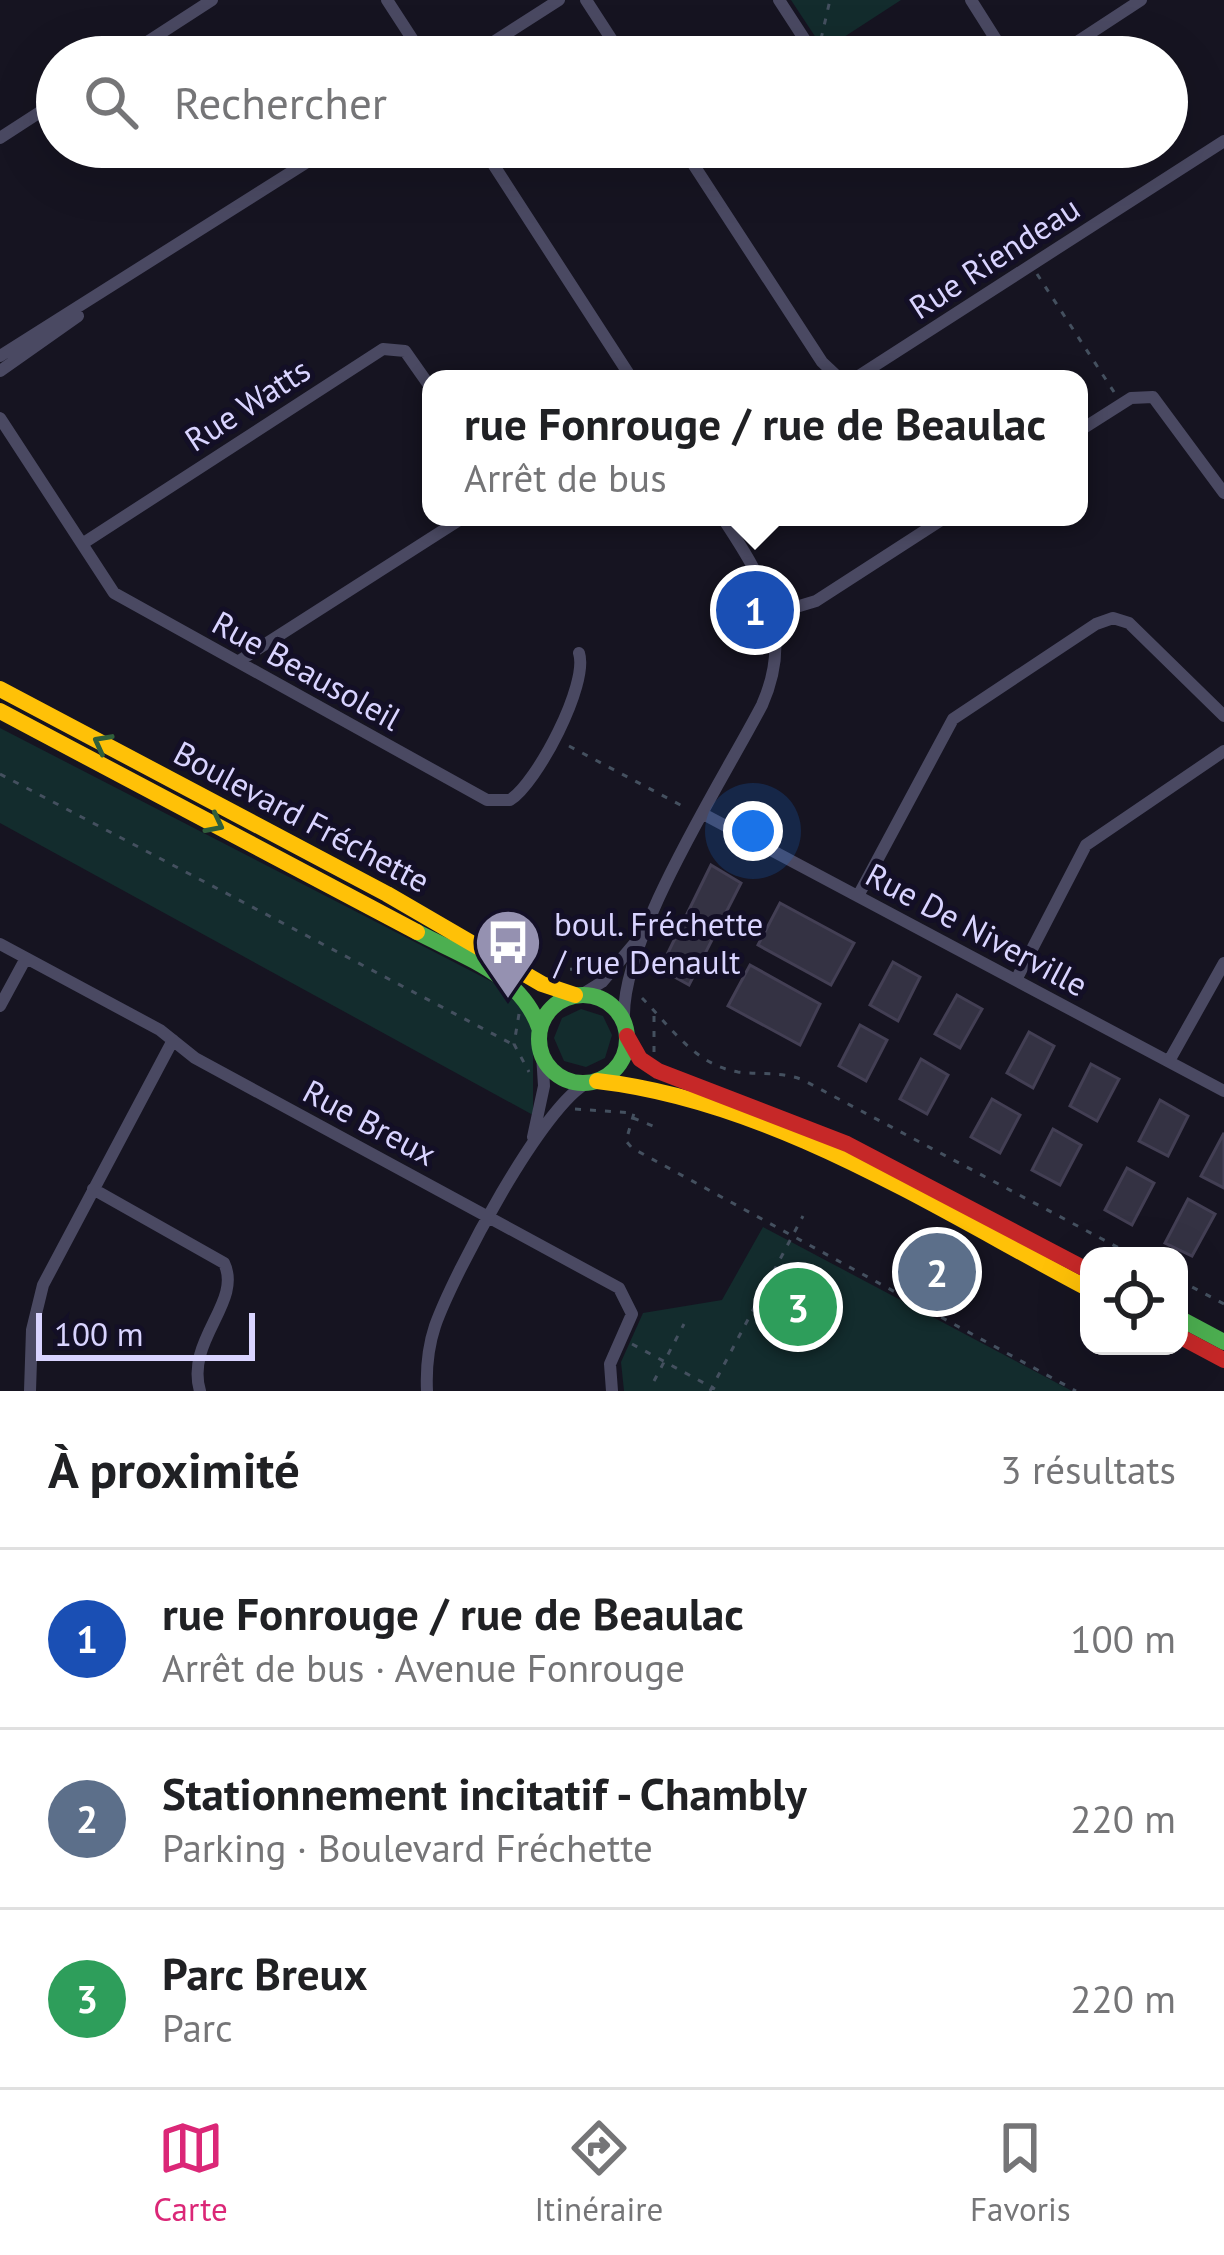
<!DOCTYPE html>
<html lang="fr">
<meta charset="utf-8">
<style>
body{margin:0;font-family:"PT Sans",sans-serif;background:#f2f2f2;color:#202124}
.controls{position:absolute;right:36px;bottom:36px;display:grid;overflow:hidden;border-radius:24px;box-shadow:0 12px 48px #0002}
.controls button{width:108px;height:108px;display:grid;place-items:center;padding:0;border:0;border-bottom:3px solid #e0e0e0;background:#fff;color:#202124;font:60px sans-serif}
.scale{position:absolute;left:36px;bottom:30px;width:219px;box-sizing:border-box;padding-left:12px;border:6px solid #d9d4ff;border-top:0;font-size:33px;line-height:42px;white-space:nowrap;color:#d9d4ff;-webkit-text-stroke:9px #130f26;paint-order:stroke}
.you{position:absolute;left:753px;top:831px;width:42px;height:42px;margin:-30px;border:9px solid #fff;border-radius:50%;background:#1a73e8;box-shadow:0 0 0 18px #1a73e833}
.badge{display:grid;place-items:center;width:78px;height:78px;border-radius:50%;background:#db2777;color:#fff;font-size:39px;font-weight:700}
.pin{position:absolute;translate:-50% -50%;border:6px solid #fff;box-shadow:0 3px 12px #0006}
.popup{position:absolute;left:422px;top:370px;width:666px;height:156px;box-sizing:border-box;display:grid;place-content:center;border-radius:24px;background:#fff;filter:drop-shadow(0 3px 9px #0005);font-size:39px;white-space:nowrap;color:#757577}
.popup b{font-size:45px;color:#202124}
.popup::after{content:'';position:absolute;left:50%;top:100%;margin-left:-24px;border:24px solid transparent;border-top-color:#fff}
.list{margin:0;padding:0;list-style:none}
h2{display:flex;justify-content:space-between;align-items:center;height:156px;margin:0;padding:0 48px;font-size:51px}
h2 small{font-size:39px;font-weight:400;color:#757577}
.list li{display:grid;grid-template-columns:78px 1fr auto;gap:36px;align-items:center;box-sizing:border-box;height:180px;padding:0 48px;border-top:3px solid #e0e0e0}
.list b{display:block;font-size:45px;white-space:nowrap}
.list p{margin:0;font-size:39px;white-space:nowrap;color:#757577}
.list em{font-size:39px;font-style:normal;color:#757577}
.icon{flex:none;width:66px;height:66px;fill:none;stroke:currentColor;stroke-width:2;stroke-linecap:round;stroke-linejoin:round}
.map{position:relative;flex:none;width:1224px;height:1391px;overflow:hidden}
.search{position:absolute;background:#fff;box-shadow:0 12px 48px #0002;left:36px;right:36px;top:36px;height:132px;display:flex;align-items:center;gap:30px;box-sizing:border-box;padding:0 42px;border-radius:66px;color:#757577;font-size:45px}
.sheet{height:696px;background:#fff}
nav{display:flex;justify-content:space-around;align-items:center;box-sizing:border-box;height:168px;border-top:3px solid #e0e0e0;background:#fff;font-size:33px;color:#757577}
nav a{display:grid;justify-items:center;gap:6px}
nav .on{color:#db2777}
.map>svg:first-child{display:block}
.green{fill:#132c2d}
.building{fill:#343243;stroke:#433f54;stroke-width:3}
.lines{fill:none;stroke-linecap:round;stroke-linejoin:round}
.path{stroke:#44505f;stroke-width:3;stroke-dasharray:6 9;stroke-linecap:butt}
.street{stroke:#4a4962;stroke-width:12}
.fast{stroke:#4caf50;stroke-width:16}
.slow{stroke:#ffc107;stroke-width:16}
.jam{stroke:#c62828;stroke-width:16}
.oneway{stroke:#305f3b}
.labels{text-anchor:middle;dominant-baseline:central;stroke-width:10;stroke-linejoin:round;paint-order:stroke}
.street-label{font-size:33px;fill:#d9d4ff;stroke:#130f26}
.poi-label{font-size:33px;fill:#d9d4ff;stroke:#130f26;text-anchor:start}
</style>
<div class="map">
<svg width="1224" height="1391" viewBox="0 0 1224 1391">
<rect width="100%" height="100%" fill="#161421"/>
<path class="green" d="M791,0h110l-77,50z
M0,728l506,261 27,29v97l-533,-292z
M581,1009l22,7 9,19 -7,23 -19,9 -22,-6 -10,-23 8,-20z
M763,1227l309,164h-448l-3,-29 22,-49 79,-13z"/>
<path class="building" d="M711,865l30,18 -52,102 -29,-16z
M780,903l74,40 -23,42 -73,-40z
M893,962l27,15 -22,44 -28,-16z
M750,965l70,39 -20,41 -72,-39z
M957,995l25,14 -22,39 -25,-14z
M860,1025l27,15 -21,41 -27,-15z
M1029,1032l25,14 -21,42 -26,-15z
M921,1059l27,16 -21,39 -27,-15z
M1091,1064l28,15 -22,42 -27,-15z
M992,1099l28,16 -20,38 -29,-16z
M1160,1100l28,16 -20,40 -29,-15z
M1053,1129l28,16 -21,40 -28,-15z
M1224,1133v55l-23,-12z
M1127,1168l27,15 -22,42 -27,-15z
M1188,1199l27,15 -23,42 -27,-13z"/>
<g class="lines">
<path class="path" d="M821,39l9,-39
M1037,274l77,118
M569,746l119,63
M0,774l512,270
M555,970l38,-2
M642,998c28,28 53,67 96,74 23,3 42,-1 65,8l331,176
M519,1014l-5,30 15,28
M654,1052v-39
M575,1109l59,4 -8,28 6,7 444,243
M633,1118l20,8
M1179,1280l45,24
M632,1344l83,45
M654,1381l30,-57
M710,1391l93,-175"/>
<path class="street" d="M387,0l37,57
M586,0l37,57
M779,0l37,57
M971,0l36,57
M124,57l88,-57
M470,57l89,-57
M1054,57l87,-57
M0,138l57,-37
M482,147l150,232
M682,147l140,215 18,17
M877,147l18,8 22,-8
M0,356l331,-209
M0,371l78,-55
M854,379l370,-238
M0,418l114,175 373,207h23c27,-17 79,-116 69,-147
M1079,431l52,-33 22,-1 71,96
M82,544l301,-195 22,2 26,37
M776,613l40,-12 130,-84
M239,661l225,-144
M705,815l519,276
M858,896l95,-177 143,-95 17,-6 16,5 95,93
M0,944l160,86 35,28 424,230 13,26 -22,50 2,27
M1016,980l70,-135 138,-94
M581,995l21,-13 33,-39
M0,1006l26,-48
M624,1021c-4,-82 98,-239 138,-316 33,-74 1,-126 -40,-188
M1169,1061l55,-98
M533,1137l11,-51 -2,-32
M93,1189l131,74c19,39 -39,77 -24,128
M30,1391l2,-61 11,-45 130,-245
M427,1391c-1,-22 1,-44 8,-65 18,-51 109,-224 154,-244"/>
<path class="fast" d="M417,932c49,26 105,43 123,98
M539 1039a44 44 0 1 1 88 0a44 44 0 1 1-88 0Z
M1179,1318l45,24"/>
<path class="slow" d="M0,689l387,205 155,90 33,11
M0,711l417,221
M597,1081c176,20 338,127 492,208"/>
<path class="jam" d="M627,1036l13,23 18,12 189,73 242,127
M1179,1336l45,24"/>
</g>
<defs><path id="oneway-chevron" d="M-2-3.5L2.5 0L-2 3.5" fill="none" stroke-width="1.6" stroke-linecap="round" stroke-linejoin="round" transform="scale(3)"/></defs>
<g class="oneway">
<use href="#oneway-chevron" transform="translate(102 743) rotate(-152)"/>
<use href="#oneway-chevron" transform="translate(215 824) rotate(27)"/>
</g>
<defs>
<symbol id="bus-pin" viewBox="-11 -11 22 30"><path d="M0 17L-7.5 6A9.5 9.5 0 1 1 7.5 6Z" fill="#9591b1" stroke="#130f26"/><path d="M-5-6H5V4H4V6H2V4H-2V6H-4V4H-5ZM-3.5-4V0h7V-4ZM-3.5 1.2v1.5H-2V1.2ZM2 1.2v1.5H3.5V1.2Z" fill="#fff"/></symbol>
</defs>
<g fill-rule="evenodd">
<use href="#bus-pin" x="470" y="904" width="76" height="104"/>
</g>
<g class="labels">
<g class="street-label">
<text transform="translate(994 257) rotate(-33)">Rue Riendeau</text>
<text transform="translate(247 404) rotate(-33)">Rue Watts</text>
<text transform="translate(307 670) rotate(29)">Rue Beausoleil</text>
<text transform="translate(302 816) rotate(28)">Boulevard Fréchette</text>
<text transform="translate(977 929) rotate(28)">Rue De Niverville</text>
<text transform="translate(370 1122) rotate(28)">Rue Breux</text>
</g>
<g class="poi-label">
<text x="554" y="923">boul. Fréchette<tspan x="554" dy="38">/ rue Denault</tspan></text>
</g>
</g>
</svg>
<div class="controls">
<button><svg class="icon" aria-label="locate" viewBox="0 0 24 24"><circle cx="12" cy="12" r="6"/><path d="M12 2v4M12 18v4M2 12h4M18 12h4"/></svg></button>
</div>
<div class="scale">100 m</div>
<div class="you"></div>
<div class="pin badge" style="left:755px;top:610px;background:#1a4fb4">1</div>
<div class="popup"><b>rue Fonrouge / rue de Beaulac</b>Arrêt de bus</div>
<div class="pin badge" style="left:937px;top:1272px;background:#5c6f8a">2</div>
<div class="pin badge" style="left:798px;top:1307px;background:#2e9e5b">3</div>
<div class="search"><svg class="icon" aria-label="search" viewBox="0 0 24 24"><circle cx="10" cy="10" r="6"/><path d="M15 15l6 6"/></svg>Rechercher</div>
</div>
<section class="sheet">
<h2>À proximité<small>3 résultats</small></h2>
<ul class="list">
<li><span class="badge" style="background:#1a4fb4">1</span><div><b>rue Fonrouge / rue de Beaulac</b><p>Arrêt de bus · Avenue Fonrouge</p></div><em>100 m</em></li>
<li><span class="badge" style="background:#5c6f8a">2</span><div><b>Stationnement incitatif - Chambly</b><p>Parking · Boulevard Fréchette</p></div><em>220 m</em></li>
<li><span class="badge" style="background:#2e9e5b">3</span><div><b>Parc Breux</b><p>Parc</p></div><em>220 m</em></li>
</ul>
</section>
<nav>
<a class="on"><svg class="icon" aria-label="map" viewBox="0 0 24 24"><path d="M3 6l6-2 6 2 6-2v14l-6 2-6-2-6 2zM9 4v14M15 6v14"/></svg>Carte</a>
<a><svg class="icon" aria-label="directions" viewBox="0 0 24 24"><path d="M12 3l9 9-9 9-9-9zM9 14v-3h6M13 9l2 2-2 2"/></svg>Itinéraire</a>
<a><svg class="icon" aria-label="saved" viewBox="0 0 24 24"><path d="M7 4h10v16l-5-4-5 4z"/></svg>Favoris</a>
</nav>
